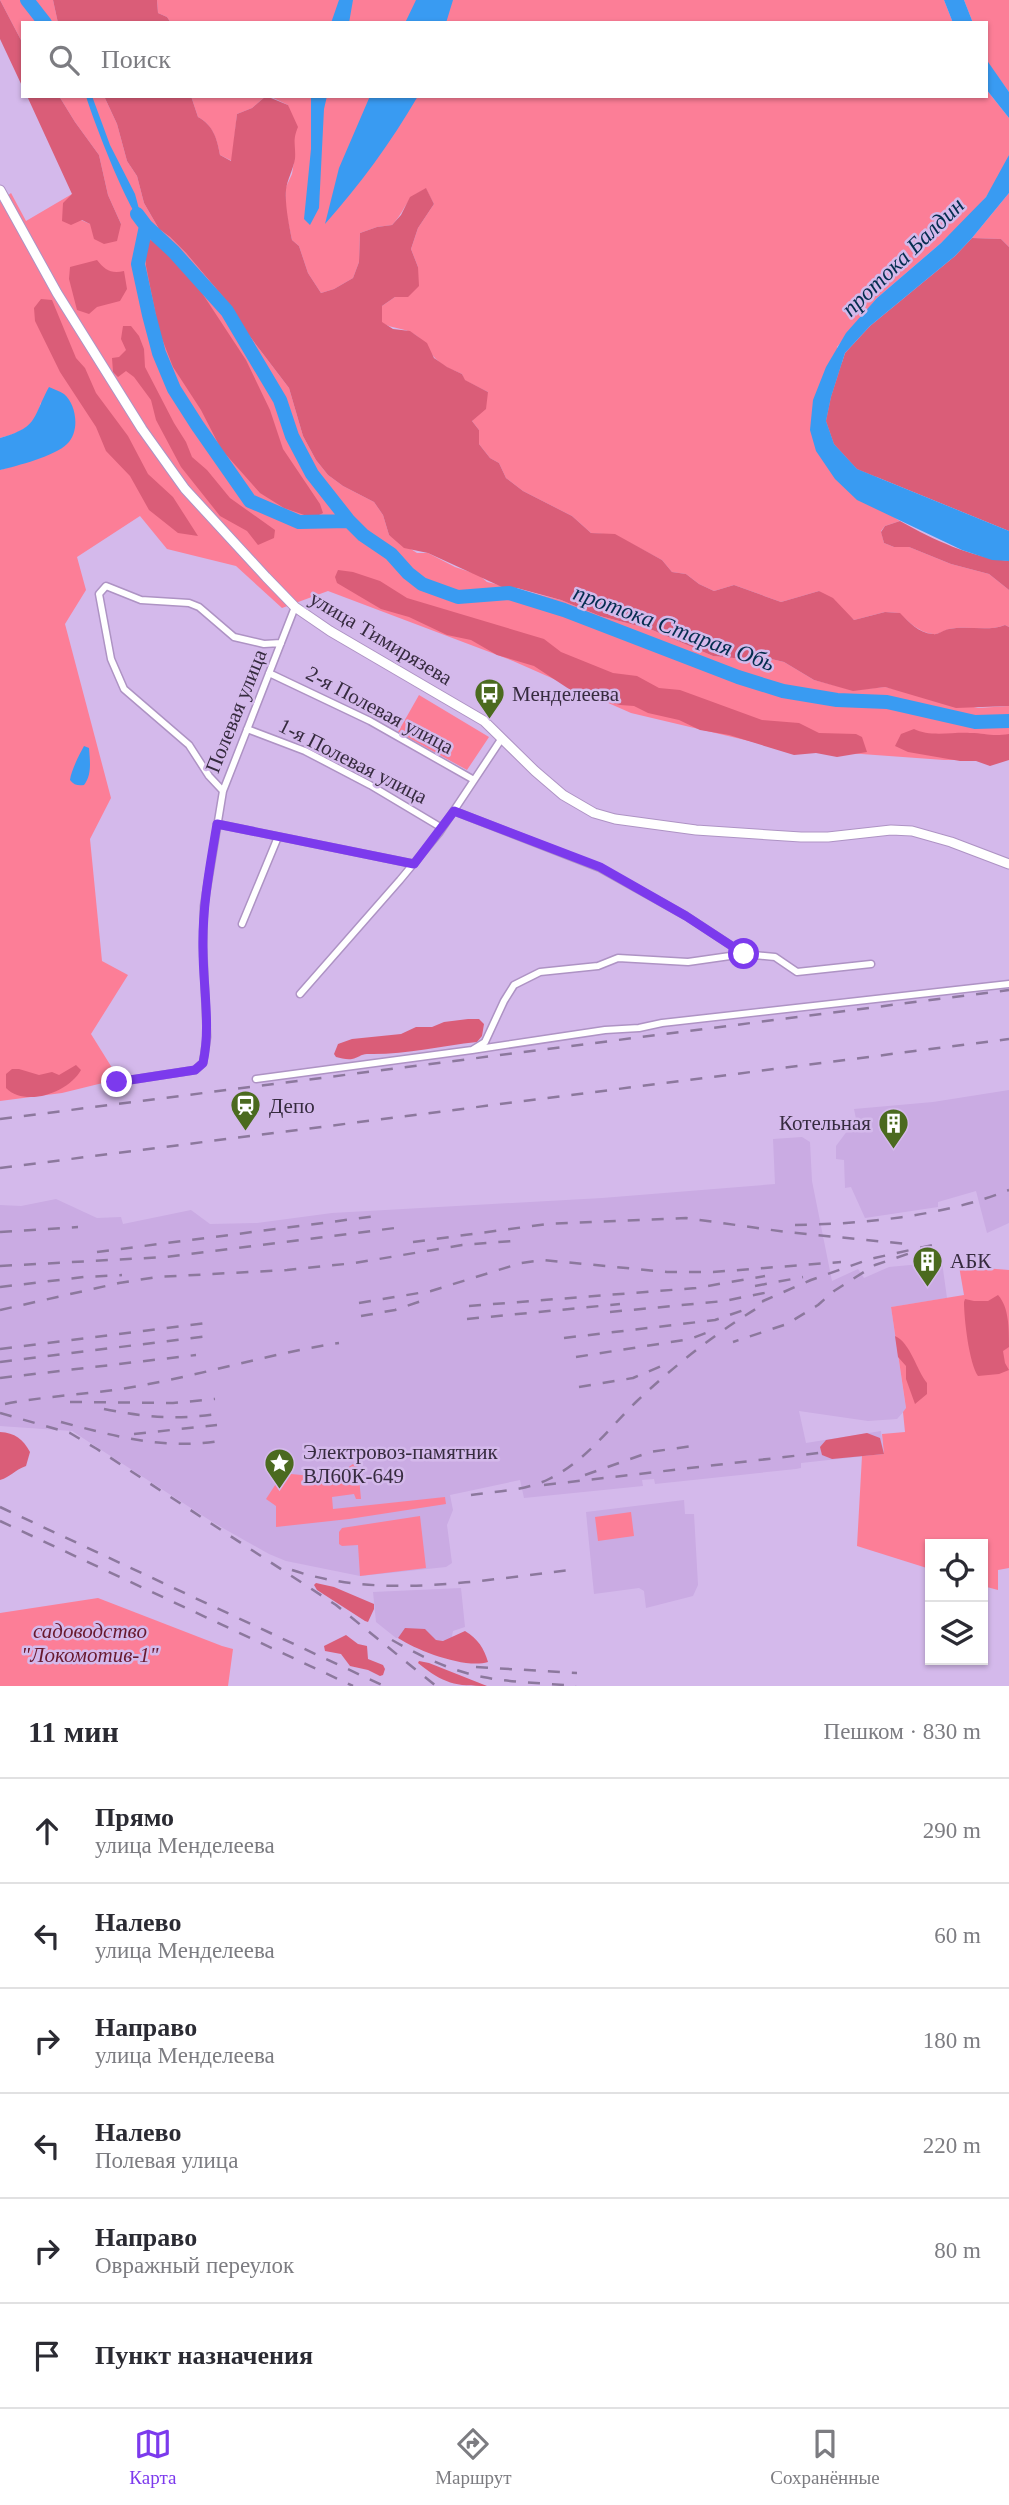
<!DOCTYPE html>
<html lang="ru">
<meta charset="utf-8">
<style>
body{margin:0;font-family:Georgia,serif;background:#f2f2f3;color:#2b2b33}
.controls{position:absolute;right:21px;bottom:21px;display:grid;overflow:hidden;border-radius:0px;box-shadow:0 2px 5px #0004}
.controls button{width:63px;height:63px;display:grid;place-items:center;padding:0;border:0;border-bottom:2px solid #e1e1e2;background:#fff;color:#2b2b33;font:35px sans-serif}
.stop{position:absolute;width:21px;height:21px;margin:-16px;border:5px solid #7c3aed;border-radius:50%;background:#fff}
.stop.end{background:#7c3aed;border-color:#fff;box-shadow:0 2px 7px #0008}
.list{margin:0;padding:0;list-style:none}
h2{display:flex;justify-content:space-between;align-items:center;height:91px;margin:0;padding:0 28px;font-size:30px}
h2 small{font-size:23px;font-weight:400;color:#7c7c81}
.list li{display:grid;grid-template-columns:46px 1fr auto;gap:21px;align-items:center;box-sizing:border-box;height:105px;padding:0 28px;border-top:2px solid #e1e1e2}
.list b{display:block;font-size:26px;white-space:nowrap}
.list p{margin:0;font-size:23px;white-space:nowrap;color:#7c7c81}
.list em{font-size:23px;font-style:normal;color:#7c7c81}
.icon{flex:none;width:38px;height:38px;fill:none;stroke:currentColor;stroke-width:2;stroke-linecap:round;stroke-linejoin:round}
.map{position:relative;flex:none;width:1009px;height:1686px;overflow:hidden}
.search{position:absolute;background:#fff;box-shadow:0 2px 5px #0004;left:21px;right:21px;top:21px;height:77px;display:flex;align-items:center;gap:18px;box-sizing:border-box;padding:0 24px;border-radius:0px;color:#7c7c81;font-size:26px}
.sheet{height:721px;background:#fff}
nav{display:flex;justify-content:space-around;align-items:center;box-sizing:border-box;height:98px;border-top:2px solid #e1e1e2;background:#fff;font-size:19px;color:#7c7c81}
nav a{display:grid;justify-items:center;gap:4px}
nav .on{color:#7c3aed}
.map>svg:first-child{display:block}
.built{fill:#caabe3}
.green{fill:#fc7e97}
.forest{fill:#da5d78}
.water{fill:#399bf2}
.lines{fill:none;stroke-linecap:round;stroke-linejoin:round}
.river{stroke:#399bf2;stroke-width:14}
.street-casing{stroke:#ae93c4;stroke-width:9}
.secondary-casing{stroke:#ae93c4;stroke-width:11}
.street{stroke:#fff;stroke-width:6}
.secondary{stroke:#fff;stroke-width:9}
.rail{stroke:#8c789d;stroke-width:2.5;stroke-dasharray:12 12;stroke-linecap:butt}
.route{stroke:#7c3aed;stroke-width:9}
.labels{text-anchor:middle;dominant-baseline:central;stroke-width:5;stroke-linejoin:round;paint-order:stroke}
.street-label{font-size:21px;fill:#362b3f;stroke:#d4b9eb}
.poi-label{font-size:21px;fill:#362b3f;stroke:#d4b9eb;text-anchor:start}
.park-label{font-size:21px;font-style:italic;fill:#68192e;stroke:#d4b9eb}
.water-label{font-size:23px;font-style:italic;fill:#042d4f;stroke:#d4b9eb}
</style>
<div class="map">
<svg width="1009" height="1686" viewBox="0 0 1009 1686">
<rect width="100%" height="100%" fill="#d4b9eb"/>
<path class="built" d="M1009,1090v133l-22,10 -11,-42 -38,11v5l-73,11 -14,-31 -6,1 -1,-28 -8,-1v-13l20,-27 -2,-10 79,-7z
M802,1137l8,5 2,39 20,100 26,-12 6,9 25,-11 53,-5 5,36 -56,9 15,102 -9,10 -29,2 -69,-10 7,32 75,-12 3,23 -83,9v5l-5,1 -141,15 -1,-5 -12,1 1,6 -119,12 -4,-18 -70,15 3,15 -6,15 5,38 -6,4 -86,9 -74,-15 -17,-7 -55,-31 -142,-92 -72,-5v-221l21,1 35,-7 41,19 24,-1 2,7 68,-14 19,14 47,-1 75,-10 270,-15 173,-14 -2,-45z
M684,1500l1,14h9l4,71 -5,11 -47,12 -2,-17 -5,-3 -45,6 -8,-82z
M461,1588l4,39 -12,4 -2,10 -55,-3 -20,-16 -3,-30z"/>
<path class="green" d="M0,0h53l5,23h-35v21z
M157,0h787l9,23h-782l-4,-6 -9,-4z
M964,0h45v92l-22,-30 -1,-39h-13z
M986,89l23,29v37l-6,15 -17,27 -16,18 -29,28 -64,55 -40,49 50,166 13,8 -15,5 -4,5 3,12 10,4h15l42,17 38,10 20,16v37l-4,-2c-18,7 -37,0 -56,4 -6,2 -11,6 -16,5 -15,-2 -24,-12 -34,-21l-14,-1 -31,8 -35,-29 -38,11 -47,-17 -20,6 -15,-7 -13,-10 -14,-2 -10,-12 -47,-25 -24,-2 -19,-17 -49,-25 -17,-13 -7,-15 -9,-5 -11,-14v-14l-7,-9 16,-29 -24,-12 -2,-6c-9,-4 -18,-7 -25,-14 -10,-10 -8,-16 -23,-26 -9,-6 -21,-5 -32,-11v-17l13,-9 23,-30 -7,-18 7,-21 16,-24 -8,-15c-23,10 -18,19 -34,36l-15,2 -17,6 -1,29 -6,16 -19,11 -13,4 -13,-20 -9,-27 -7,-6 -6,-28v-25l6,-13 3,-19 -7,-50 -19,-9h717z
M59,96h45l13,28 10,37 10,15 7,27 15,26 11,8 16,16 44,52 18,29 41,54 14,48 13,24 12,15 15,11 31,16 9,13 6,20 28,18h11l27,14 24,8 8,7 74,18 39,16 50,13 63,27 31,3 19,-2 21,5 30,18 39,10 32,-3 93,21 31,-2v54h-65l-165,-12 -148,-35 -118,-52 -185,-70 -46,17 -46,-42 -69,-17 -27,-33 -63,41 9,33 -21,34 46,174 -21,41 12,122 26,14 -37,59 28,45 -57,14 -62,8v-631l39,-12 2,-56c-6,24 -18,30 -41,36v-236l11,-9 15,28 46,-27 9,26 9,4h31l-13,-29 -9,-40 -24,-33z
M191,96h75l-14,12 -15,6 -5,47 -12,-6c-3,-16 -7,-30 -22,-38z
M1009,193v54l-8,-8 -29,-1z
M419,695l70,42 -22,33 -69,-38z
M959,1266l50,4v298l-11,2v20l-15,-4v-42h-53v25l-73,-23 5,-90 22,-2 -2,-20 23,-2 -2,-20 3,-4 -15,-101 73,-12z
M353,1464l5,3 3,32h-5l-2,-5 -22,3 1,12 112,-12 1,7 -97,15 -73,8v-21l-10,-7 17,-26c25,3 49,7 70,-9z
M631,1512l3,24 -36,5 -3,-24z
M420,1516l6,52 -66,8 -2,-31 -16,1 -3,-2v-12l3,-4z
M98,1598l124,48 11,3 -5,37h-228v-73z"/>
<path class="forest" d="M0,0l23,44v44l-23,-49z
M53,0h104l1,13 9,4 4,6h-113z
M27,96h32l16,26 24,33 9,40 13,29 -4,17 -13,3 -10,-5 -4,-15 -8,-4 -11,5 -9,-4 1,-18 9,-9z
M104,96h87l7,21c15,8 19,21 22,38l11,6 6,-47 15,-6 14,-12 22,9 10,22c-6,14 -2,18 -3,32 -2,11 -8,21 -9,31 -1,17 3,34 6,50l7,6 9,27 13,20 13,-4 19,-11 6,-16 1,-29 17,-6 15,-2 9,-10 9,-18 16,-9 8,16 -16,24 -7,21 7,18 1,19 -11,11h-13l-13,9v16l11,7 17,2 17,12 7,15 13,9 15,7 3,6 23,12 -2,17 -14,12 7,9v14l11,14 9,5 7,15 17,13 49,25 19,17 24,1 47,26 10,12 14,2 13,10 15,7 20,-6 47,17 38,-11 14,7 21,22 31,-8 15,1c9,9 18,20 33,21 5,1 10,-4 16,-5 19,-4 38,3 56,-4l4,2v79l-53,2 -71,-21 -32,4 -39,-11 -30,-18 -21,-5 -19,2 -31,-3 -63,-27 -50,-13 -39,-16 -44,-12 -15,-1 -74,-34 -24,-5 -15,-13 -6,-20 -9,-13 -31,-16 -15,-11 -12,-15 -13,-24 -14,-48 -41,-54 -18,-29 -44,-52 -16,-16 -11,-8 -15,-26 -7,-27 -10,-15 -10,-37z
M972,238l29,1 8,8v284l-152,-62 -23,-25 -8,-23 5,-24 14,-44 25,-27 85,-70z
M150,240l7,2 45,51 44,67 24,50 13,39 37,55 3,9 -10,5 -29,-10 -24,-15 -39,-44 -20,-39 -28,-43 -14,-36 -13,-65v-19z
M97,260c8,10 14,14 27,11l3,18 -7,12 -23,6 -8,7 -12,-4 -8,-31 1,-12z
M41,299l11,1 24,58 9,10 11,25 32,43 20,38 25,23 25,39 -20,-3 -29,-23 -19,-34 -24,-25 -10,-24 -36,-55 -25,-51 -1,-13z
M123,326h8l8,10 5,13 1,18 29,56 12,19 6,15 15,13 23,28 45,32 -1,8 -16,7 -11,-14 -27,-15 -39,-49 -25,-47 -5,-20 -17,-23 -8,-6 -8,6 -5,-5 -1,-14 7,-1 7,-7 -5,-11z
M900,521c34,19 70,36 109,40v29l-20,-16 -38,-10 -42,-17h-15l-10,-4 -3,-11 4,-6z
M338,570l15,2 27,9 27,17 137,41 17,13 52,21 24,3 22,12 21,2 82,30 37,3 20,10 37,1 6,3 5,15 -30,5 -21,-4 -22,2 -65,-20 -29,-5 -21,-10 -31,-7 -14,-7 -14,-1 -48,-14 -38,-25 -37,-11 -26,-15 -24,-5 -38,-18 -28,-8 -44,-26 -2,-6z
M914,729c15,8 38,3 56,4 16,0 21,4 39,1v26l-19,6 -14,-5h-16l-52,-9 -13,-6 6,-12z
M468,1019h11l5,5 -2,12 -5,6c-37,4 -73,13 -110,12 -6,0 -9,4 -15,5 -5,1 -11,-1 -16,-2l-2,-3 4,-10 14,-5 49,-5 15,-7h16l12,-5z
M76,1065l5,5c-12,22 -55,38 -75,18v-14l6,-5h7l20,6 13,-3 7,3z
M998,1295c11,12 11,33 11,52l-6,4 2,12 4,7 -10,4 -21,2c-9,-13 -14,-58 -14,-74l1,-3 9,2h14z
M895,1336c15,6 22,35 32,47v11l-12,10 -9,-25v-13l-8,-9z
M0,1432c15,1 23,7 30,20l-4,14c-12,4 -15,11 -26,14z
M867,1433l13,5 4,16 -52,5 -10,-4 -2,-8 6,-7z
M316,1583l18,4 40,17v5l-6,13 -3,-1 -48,-31 -3,-5z
M405,1628l20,1 11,11 7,1 22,-10c13,8 19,17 23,31 -23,7 -70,-11 -90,-24z
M346,1635l12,9 9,2 1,13 15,6 2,4 -2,6 -3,1 -12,-6 -18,-4 -9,-12 -16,-3 -1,-5z
M419,1661l10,2 58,23c-32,0 -43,-2 -69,-23z"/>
<path class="water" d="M339,0h14l-4,23h-18z
M416,0h37l-7,23h-41z
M944,0h20l9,23h-20z
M986,59l23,33v26l-23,-29z
M86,96h6l18,49 25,49 4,15 9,14v6c-15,-4 -56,-112 -62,-133z
M311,96h16l-3,13 -5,99 -9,17 -6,-6 7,-70z
M370,96h48c-28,48 -57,87 -93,128l14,-56z
M1009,155v38l-37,45 -17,18 -85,70 -25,27 -14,44 -5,24 8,23 23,25 152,62v30l-17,-1 -30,-10 -105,-50 -22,-21 -19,-28 -6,-21 3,-30 13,-33 20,-34 31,-35 64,-55 45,-46z
M49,387c4,2 11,4 15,7 13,11 16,38 3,50 -12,12 -50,22 -67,26v-32c39,-11 32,-20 49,-51z
M84,746l5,2c1,13 3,27 -5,37 -6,1 -10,0 -14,-5 1,-9 9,-25 14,-34z"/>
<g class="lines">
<path class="river" d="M27,0l18,23
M137,214l9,12 28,26 53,59 53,89 12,36 20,38 37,47 14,14 28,19 17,19 14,11 36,13 51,-4 55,17 174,67 45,14 54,9 50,2 88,20 34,-1
M146,226l-8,38 11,51 10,38 15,36 23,36 53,76 49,21 50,-1"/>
<defs>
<path id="street" d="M269,673l101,48 104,59
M247,729l58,22 65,34 72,43
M223,791l-14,-15 -20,-31 -65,-56 -13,-30 -12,-65 7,-8 35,14 48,3 10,4 35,30 30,7 17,-1
M454,811l146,57 86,48 58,38 31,3 22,15 74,-8
M217,824l197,40
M242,924l36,-87
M300,994l100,-114 39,-47 63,-95
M472,1050l133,-20 34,-2 23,-5 347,-39
M256,1079l216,-29 13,-8 19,-41 10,-16 26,-13 58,-6 20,-8 70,4 56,-8
M117,1082l78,-12 8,-7 4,-26 -4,-90 1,-41 19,-115 72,-184"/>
<path id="secondary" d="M0,190l57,103 85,136 43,60 81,88 29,30 35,24 154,90 51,50 28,24 31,18 21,6 81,11 105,7h27l63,-7 21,1 39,11 58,22"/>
</defs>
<use href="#street" class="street-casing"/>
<use href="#secondary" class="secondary-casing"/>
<use href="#street" class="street"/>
<use href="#secondary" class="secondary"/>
<path class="rail" d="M0,1119l1009,-129
M0,1168l1009,-129
M795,1225c69,-1 149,-9 214,-35
M0,1232l78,-5
M413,1242l134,-18 139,-6 100,14 121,12
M97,1252l280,-36
M0,1266l165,-9 230,-29
M755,1286l48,-9
M0,1287l84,-10 38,-2
M359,1303l72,-12 90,-28 22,-3 124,12h46l128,-10
M469,1306l227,-18 69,-12
M0,1310l119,-27 38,-6 130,-7 68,-7 107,-18 50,-4
M610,1312l114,-11 45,-9
M361,1316l34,-6 32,-11
M467,1319l153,-15
M564,1338l151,-18 29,-10
M0,1349l206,-26
M576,1357l114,-18 24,-9
M0,1362l208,-26
M0,1378l196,-23
M579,1387l54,-9 38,-16
M70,1402l103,1 42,-4
M5,1404c46,-9 93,-10 139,-19 65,-12 129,-32 195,-42
M104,1409c39,8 73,11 112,5
M0,1413l70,20 27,16 239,156 100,81
M61,1422c53,14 103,28 158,19
M134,1434l83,-9
M585,1475l65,-23 42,-6
M544,1485l275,-32
M471,1495c26,-4 54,-4 78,-16 37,-18 59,-50 88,-78 38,-36 81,-70 127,-97l-1,-3 48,-21 59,-21 67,-15 -62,21 -41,26 -16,14 -31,19 -54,18
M0,1507l384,179
M0,1521l353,165
M292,1570c89,30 188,10 279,0
M392,1640c28,16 59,31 91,37 30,6 62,6 93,9
M476,1667l101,6"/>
</g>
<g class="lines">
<path class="route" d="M117,1082l78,-12 8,-7c8,-37 0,-76 0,-114 -1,-42 7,-83 14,-125l197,40 40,-53 146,56 86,49 58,38"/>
</g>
<defs>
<symbol id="bus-pin" viewBox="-11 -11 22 30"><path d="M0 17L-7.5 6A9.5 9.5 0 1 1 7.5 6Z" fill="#4b6a1f" stroke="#d4b9eb"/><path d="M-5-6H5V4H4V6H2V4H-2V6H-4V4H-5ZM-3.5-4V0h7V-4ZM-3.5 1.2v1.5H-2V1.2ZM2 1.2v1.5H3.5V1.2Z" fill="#fff"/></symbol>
<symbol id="station-pin" viewBox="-11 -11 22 30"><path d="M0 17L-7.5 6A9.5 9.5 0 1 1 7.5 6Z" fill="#4b6a1f" stroke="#d4b9eb"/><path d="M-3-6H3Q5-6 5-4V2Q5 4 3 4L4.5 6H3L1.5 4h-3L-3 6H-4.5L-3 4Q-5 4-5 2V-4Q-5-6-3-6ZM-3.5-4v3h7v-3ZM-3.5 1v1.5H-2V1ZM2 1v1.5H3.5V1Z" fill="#fff"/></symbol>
<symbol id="building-pin" viewBox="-11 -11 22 30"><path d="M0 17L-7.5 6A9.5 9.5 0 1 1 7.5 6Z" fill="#4b6a1f" stroke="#d4b9eb"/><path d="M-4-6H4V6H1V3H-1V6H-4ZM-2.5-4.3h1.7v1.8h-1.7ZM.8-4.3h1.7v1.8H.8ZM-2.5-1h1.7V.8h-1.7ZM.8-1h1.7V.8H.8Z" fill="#fff"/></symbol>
<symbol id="sight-pin" viewBox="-11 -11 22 30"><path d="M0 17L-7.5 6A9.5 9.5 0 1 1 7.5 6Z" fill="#4b6a1f" stroke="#d4b9eb"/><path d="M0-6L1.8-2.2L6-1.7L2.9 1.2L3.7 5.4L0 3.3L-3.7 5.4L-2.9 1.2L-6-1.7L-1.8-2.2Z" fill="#fff"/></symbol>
</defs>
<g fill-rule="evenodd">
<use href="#bus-pin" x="472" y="676" width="35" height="47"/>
<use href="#station-pin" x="228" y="1088" width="35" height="47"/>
<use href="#building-pin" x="876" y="1106" width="35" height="47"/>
<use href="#building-pin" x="910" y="1244" width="35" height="47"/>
<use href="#sight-pin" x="262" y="1446" width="35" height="47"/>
</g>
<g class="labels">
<g class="street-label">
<text transform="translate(381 638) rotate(31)">улица Тимирязева</text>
<text transform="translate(380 710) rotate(28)">2-я Полевая улица</text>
<text transform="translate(236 711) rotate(-68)">Полевая улица</text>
<text transform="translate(353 761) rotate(27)">1-я Полевая улица</text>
</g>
<g class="poi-label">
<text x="512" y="694">Менделеева</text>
<text x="269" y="1106">Депо</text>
<text x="871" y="1123" text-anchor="end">Котельная</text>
<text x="950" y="1261">АБК</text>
<text x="303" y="1452">Электровоз-памятник<tspan x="303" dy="24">ВЛ60К-649</tspan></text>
</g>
<g class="park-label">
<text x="90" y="1631">садоводство<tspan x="90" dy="24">"Локомотив-1"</tspan></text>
</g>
<g class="water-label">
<text transform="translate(903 257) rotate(-44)">протока Балдин</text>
<text transform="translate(674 628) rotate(20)">протока Старая Обь</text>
</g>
</g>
</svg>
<div class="controls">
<button><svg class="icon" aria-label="locate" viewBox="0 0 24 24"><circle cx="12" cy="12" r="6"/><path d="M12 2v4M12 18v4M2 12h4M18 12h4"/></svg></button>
<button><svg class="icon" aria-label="layers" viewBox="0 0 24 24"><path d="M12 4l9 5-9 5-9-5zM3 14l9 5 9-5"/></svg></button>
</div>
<div class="stop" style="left:744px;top:954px"></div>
<div class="stop end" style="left:117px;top:1082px"></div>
<div class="search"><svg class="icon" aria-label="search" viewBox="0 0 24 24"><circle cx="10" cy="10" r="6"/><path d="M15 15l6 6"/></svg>Поиск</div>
</div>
<section class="sheet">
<h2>11 мин<small>Пешком · 830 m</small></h2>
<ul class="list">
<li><svg class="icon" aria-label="ahead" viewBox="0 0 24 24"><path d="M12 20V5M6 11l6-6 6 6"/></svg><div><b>Прямо</b><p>улица Менделеева</p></div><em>290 m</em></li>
<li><svg class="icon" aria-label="left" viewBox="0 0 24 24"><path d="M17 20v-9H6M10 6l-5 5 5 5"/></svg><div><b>Налево</b><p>улица Менделеева</p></div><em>60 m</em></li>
<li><svg class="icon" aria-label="right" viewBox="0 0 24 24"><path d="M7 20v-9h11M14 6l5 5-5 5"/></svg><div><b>Направо</b><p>улица Менделеева</p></div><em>180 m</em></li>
<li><svg class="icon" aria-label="left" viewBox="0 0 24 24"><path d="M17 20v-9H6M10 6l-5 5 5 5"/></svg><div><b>Налево</b><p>Полевая улица</p></div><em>220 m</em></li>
<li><svg class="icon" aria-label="right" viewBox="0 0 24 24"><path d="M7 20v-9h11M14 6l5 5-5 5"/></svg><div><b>Направо</b><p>Овражный переулок</p></div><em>80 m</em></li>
<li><svg class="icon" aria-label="arrive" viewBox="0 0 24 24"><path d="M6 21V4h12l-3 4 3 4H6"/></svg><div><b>Пункт назначения</b></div></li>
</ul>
</section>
<nav>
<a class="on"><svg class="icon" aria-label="map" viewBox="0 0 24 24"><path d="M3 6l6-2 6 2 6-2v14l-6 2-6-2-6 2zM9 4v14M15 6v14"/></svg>Карта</a>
<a><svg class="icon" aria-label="directions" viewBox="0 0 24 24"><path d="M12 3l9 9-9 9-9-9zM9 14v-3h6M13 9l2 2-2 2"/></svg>Маршрут</a>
<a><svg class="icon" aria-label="saved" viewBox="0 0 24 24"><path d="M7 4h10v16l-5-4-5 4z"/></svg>Сохранённые</a>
</nav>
